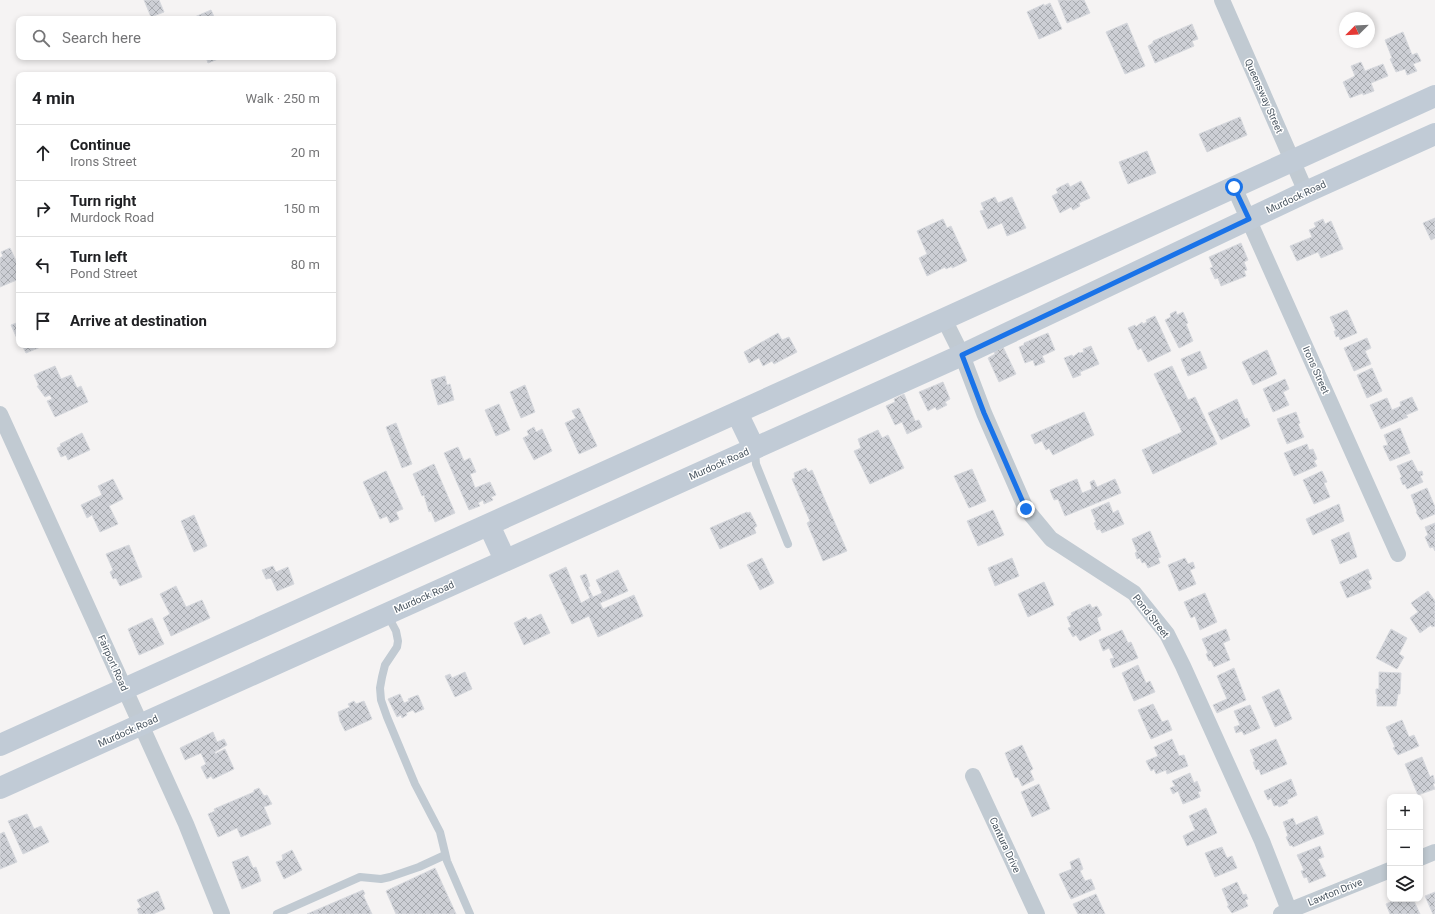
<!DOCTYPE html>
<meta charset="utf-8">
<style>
body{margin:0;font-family:Roboto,sans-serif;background:#f2f2f2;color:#202124}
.controls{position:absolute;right:12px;bottom:12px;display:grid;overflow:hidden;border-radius:8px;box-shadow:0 2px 6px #0003}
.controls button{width:36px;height:36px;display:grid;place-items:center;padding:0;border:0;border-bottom:1px solid #e0e0e0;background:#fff;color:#202124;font:20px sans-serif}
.compass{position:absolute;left:1339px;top:12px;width:36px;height:36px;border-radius:50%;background:#fff;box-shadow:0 2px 6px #0003;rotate:246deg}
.stop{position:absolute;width:12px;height:12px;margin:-9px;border:3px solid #1a73e8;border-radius:50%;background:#fff}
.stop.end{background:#1a73e8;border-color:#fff;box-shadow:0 1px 4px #0008}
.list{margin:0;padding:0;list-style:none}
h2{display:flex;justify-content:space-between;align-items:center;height:52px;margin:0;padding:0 16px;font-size:17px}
h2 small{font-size:13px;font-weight:400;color:#757577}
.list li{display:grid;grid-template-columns:26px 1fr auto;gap:12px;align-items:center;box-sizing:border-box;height:56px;padding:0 16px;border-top:1px solid #e0e0e0}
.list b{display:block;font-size:15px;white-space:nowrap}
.list p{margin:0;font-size:13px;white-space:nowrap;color:#757577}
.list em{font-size:13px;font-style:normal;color:#757577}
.icon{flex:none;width:22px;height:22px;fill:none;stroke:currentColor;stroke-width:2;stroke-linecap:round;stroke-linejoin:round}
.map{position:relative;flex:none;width:1435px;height:914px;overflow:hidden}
.search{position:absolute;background:#fff;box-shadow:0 2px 6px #0003;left:16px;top:16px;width:320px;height:44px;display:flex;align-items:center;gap:10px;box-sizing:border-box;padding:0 14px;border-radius:8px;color:#757577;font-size:15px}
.panel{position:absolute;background:#fff;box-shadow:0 2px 6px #0003;left:16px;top:72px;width:320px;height:276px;border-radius:8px}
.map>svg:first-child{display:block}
.building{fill:url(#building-cross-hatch);stroke:#d7d9de}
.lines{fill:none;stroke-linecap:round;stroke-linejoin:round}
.service{stroke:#c1cad2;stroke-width:8}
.minor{stroke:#c1cad2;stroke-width:16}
.secondary{stroke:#c1cbd6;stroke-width:22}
.route{stroke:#1a73e8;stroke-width:5}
.labels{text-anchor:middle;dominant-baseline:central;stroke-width:3;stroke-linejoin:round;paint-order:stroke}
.street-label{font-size:10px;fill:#4a5661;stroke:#fff}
</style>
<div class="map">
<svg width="1435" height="914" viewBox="0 0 1435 914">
<defs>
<pattern id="building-cross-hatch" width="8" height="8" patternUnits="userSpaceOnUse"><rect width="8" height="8" fill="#cdcfd5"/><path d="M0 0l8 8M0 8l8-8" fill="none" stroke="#a8abb0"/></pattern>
</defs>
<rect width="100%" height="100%" fill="#f5f3f3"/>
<path class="building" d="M144,0h15l5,12 -13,5z
M1058,0h26l6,13 -23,10z
M1050,3l12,26 -23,10 -12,-27 17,-8v2z
M211,10l4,9h-25z
M1127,23l18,43 -20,8 -19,-42z
M1192,24l6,15 -6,2 2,5 -39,17 -7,-17 5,-3v-2z
M1403,32l9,23 5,-2 4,8 -8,3 4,7 -10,4 -2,-6 -9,3 -6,-13 2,-1 -7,-18z
M206,57h17l-15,6z
M1361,62l4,9 18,-7 5,12 -17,7 3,8 -11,4v-2l-13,5 -7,-16 12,-6 -4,-10z
M1240,117l7,18 -40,17 -8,-18z
M1147,151l9,22 -28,11 -9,-22z
M1081,181l9,17 -11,5 1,3 -7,4 -2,-3 -11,6 -8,-17 6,-3 -2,-4 12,-6 2,4z
M995,197l3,6 14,-6 14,31 -19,8 -5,-13 -14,6 -8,-18 4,-1 -3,-7z
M1435,218v20l-4,2 -8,-17z
M943,219l4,9 4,-2 16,35 -15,7v-2l-6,3 -1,-2 -18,9 -8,-18 8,-4 -10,-23z
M1323,219l2,5 6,-3 12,28 -22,9 -3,-6 -21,9 -7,-15 22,-9 -3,-7 7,-3 -2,-4z
M1241,243l7,17 -4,2 3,8 -3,1 2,5 -25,10 -3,-8 -3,1 -5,-11 3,-1 -4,-10z
M10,248l9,19v12l-19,8v-29l3,-2 -2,-4z
M1347,310l10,23 -17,7 -1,-4 -3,1 -2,-6h2l-6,-14z
M1176,311l1,4 6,-3 5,11 -2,1 7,17 -14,7 -14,-28 6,-3 -1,-3z
M1155,316l16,35 -23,11 -7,-14 -3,2 -10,-22 7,-3 1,2 6,-5 1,2 4,-2 -1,-2z
M19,322v21l-8,-18z
M778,333l4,7 7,-3 8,15 -23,12 -2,-3 -9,5 -4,-8 -10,5 -5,-11z
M1048,333l7,17 -13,6 3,6 -10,4 -2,-6 -8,3 -6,-16 5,-2v-2z
M1367,338l4,10 -6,3 6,13 -17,7 -10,-23z
M22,345h20l1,1 -17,7z
M1091,346l8,18 -19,8 1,3 -8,3 -9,-20 8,-3 1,2 6,-5 1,1 4,-1 -1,-3z
M1003,347l13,27 -17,8 -11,-24 7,-4 -1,-2z
M1267,350l10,24 -24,11 -11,-23z
M1200,351l7,17 -19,8 -7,-17z
M55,366l6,13 10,-4 6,13 4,-2 7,16 -33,15 -8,-16 5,-2 -2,-4 -5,2 -8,-11h2l-5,-11z
M1172,366l16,34 7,-3 22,47 -64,30 -11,-24 40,-18 -28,-58z
M1372,368l10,23 -15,7 -10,-23z
M445,376l2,9 3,-1 4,16 -16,5 -7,-25z
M1285,379l4,10 -6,3 6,13 -16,7 -10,-23z
M943,382l7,17 -5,3 2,3 -10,5 -2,-3 -7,4 -9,-19z
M525,385l10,27 -14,6 -11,-26z
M904,394l11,27 4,-1 3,7 -15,7 -5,-12 -7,3 -9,-19 9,-4 -1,-3z
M1412,397l6,13 -12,5 2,2 -27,12 -11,-24 17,-7 5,12 9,-4 -1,-4z
M1237,399l8,20 2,-1 3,8 -29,14 -13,-27z
M499,404l11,26 -14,6 -11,-26z
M579,408l18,38 -18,8 -14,-31 11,-5 -4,-7z
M1084,412l10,23 -41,20 -4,-7 -3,2 -4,-9 -7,3 -4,-9z
M1296,412l4,11 -2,1 6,13 -17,7 -10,-25z
M396,423l16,41 -10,4 -16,-41z
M534,427l2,5 6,-3 10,22 -18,9 -11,-22 6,-3 -2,-4z
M1400,428l10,25 -20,8 -7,-15 5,-1 -4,-10z
M878,430l4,8 6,-3 16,33 -34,16 -16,-33 7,-3 -3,-9z
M82,433l8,17 -22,10 -2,-5 -5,2 -4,-9 4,-2 -1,-2z
M1307,444l2,6 4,-1 4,10 -3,2 3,5 -23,10 -10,-23z
M458,447l6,14 6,-3 6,14 -6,2 5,14 15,-6 6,13 -5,2 2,3 -9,4 -1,-4 -5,3 2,3 -11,4 -25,-57z
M1412,460l6,12 4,-1 1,4 -3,1 3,6 -16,7 -2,-5 -2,1 -3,-7 2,-1 -5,-11z
M434,464l21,49 -20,9 -4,-11 -2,1 -5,-17 -2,1 -9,-22z
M806,468l2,4 4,-2 35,81 -24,10 -16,-38 3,-2 -18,-42 3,-1 -1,-5z
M972,469l14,32 -17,7 -15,-32z
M386,471l17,38 -7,3 3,7 -9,4 -3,-7 -7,3 -17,-37z
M1322,471l5,11 -3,1 6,14 -16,7 -11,-24z
M113,479l10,20 -14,7 9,18 -18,8 -8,-17 -5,3 -6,-13 21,-10 -4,-9z
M1077,479l5,14 10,-4 -2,-7 4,-2 3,7 18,-8 6,14 -56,23 -7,-17 -4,1 -4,-10z
M1427,488l8,19v7l-14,6 -5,-8 1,-1 -6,-16z
M1109,502l4,11 5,-3 6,14 -22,9 -2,-4 -3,1 -3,-7 2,-1 -5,-12z
M1339,504l5,17 -31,14 -7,-16z
M993,510l11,25 -26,11 -11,-25z
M747,512l1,1 2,-1 7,14 -3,2 2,5 -36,16 -10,-21z
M194,515l13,31 -13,6 -13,-31z
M1435,523v28l-2,-4 -3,1 -5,-11 3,-2 -3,-8z
M1150,531l11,26 -3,1 2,5 -12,5 -3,-6 -3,1 -2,-5 -3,1 -2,-6 2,-1 -5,-13z
M1349,532l8,25 -17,7 -9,-24z
M129,545l13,32 -22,9 -4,-8 -3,1 -3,-7 3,-2 -7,-16z
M762,558l12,25 -14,7 -13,-25z
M1012,558l7,18 -24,10 -7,-18z
M1185,558l3,6 5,-2 2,6 -5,2 6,14 -17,7 -11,-26z
M273,566l3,6 12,-5 6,17 -17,7 -6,-13 -5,1 -4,-9z
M566,567l15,36 9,-5 -10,-22 6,-2 4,12 -2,1 5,10 9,-4 -6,-13 22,-10 10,21 -28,12 3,6 31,-14 9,21 -45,21 -9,-21 -17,8 -23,-49z
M1368,569l4,10 -4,2 3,7 -24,10 -7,-16z
M1044,582l10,23 -26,12 -10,-23z
M176,586l10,21 16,-7 8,18 -39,18 -8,-18 7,-4 -10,-20z
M1428,591l7,10v25l-3,1 -1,-2 -11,8 -10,-15 8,-6 -7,-9z
M1205,593l12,29 -17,8 -5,-14 -4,2 -7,-16z
M1090,604l2,4 5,-2 5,9 -5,3 4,12 -21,11 -4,-6 -3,2 -5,-9 3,-1 -4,-10 5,-2 -1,-2z
M541,614l9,19 -26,12 -10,-22 12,-6 2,3z
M152,618l12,26 -25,11 -11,-26z
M1226,629l4,11 -7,3 7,17 -16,7 -3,-7 -2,1 -3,-7 2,-1 -6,-14z
M1391,629l16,9 -8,16 5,3 -7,12 -21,-11z
M1122,630l6,13 3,-1 7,16 -25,10 -3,-9 4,-1 -5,-10 -6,3 -4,-11z
M1138,665l8,18 4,-2 5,11 -21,9 -12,-28z
M1234,668l12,32 -29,13 -4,-8 14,-6 -10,-23z
M465,672l7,17 -17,8 -10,-21 5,-2 2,4z
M1379,672l22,1 -1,21h-2l-2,12h-19v-12h-1v-5h3z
M1279,689l13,30 -17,8 -13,-30z
M400,694l4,9 5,-2 -1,-2 10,-4 6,14 -9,4 -2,-3 -7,3 1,2 -5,3 -1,-3 -4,2 -9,-18z
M354,701l2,3 8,-3 8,18 -27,12 -5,-10 -2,-9 12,-5 -2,-3z
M1153,704l9,18 6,-2 4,10 -21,9 -13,-29z
M1250,705l10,23 -16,7 -2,-4 -6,2 -2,-6 6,-2 -6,-14z
M1402,720l7,17 5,-2 5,11 -21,9 -5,-7 2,-1 -9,-20z
M213,732l4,10 7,-3 3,6 -12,7v2l10,-5 9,20 -21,10 -2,-3 -4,3 -6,-12 5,-3 -5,-11 -16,7 -5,-12z
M1172,739l7,17 5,-1 4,11 -21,8 -1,-4 -10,4 -2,-5 -3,2 -5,-10 12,-5 -4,-9z
M1276,739l11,25 -26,11 -2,-6 -3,1 -3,-8h2l-5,-12z
M1022,745l11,24 -3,2 4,9 -12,6 -4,-9 -3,1 -10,-25z
M1422,757l8,20 3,-2 2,8 -2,1 2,5 -17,6 -13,-31z
M1190,773l4,10 3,-2 4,10 -3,1 2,5 -17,7 -5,-13 -5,3 -3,-6 5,-2 -3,-5z
M1291,779l6,16 -10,5 1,3 -9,4 -1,-2 -4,1 -3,-8 -3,2 -4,-9z
M1039,784l11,25 -18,8 -11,-25z
M259,788l5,8 3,-1 5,9 -8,3 7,17 -30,13 -4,-9 -19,9 -10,-23 7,-3 -1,-2 40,-17v-2z
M1206,808l11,25 -30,13 -4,-10 12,-6 -6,-14z
M27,814l7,15 7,-3 8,16 -26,12 -15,-33z
M1317,816l7,18 -31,13 -1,-2 -2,1 -4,-9 2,-1 -5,-14 10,-4 3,7z
M4,832l13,30 -17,7v-35z
M1320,846l4,11 -6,2 8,17 -17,7 -2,-6 -3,1 -3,-7 3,-1 -7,-15z
M1222,847l5,11 5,-2 5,12 -22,9 -10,-24z
M292,850l10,20 -18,9 -8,-17 7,-2 -1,-5z
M248,856l5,12 3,-1 5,14 -19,8 -10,-27z
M1079,858l4,11 -3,2 5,10 6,-2 4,10 -24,10 -12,-25 13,-5 -2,-7z
M435,868l21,46h-60l-10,-23z
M1237,882l6,13 3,-1 2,5 -3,1 3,6 -16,7 -5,-7h2l-7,-17z
M363,890l2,4 -2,1 9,19h-65z
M158,891l7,18 -12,5h-14l-2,-5 4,-2 -4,-7z
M1435,892v22h-2l-8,-18z
M1096,894l9,20h-27l-5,-10z
M1397,899h5v2l4,-2h7l7,15h-30l-4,-10z"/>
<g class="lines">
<path class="service" d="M755,451l1,13 32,80
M387,614l9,17 2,10 -1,6 -12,18 -3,12 -2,11 1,12 6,17 28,67 25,48 7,29 23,53
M277,914l83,-37 21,2 9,-2 29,-10 26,-12"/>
<path class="minor" d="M1222,0l84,192
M1234,187l164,367
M944,319l18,36 22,58 42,96 25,30 83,54 33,41 16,32 79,175 27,69
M0,414l186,410 36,90
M973,776l64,138
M1420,858l15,-6
M1281,914l109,-44"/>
<path class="secondary" d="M737,413l17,35
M489,525l16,35
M0,745l944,-426 491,-223
M0,788l962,-433 344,-163 129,-58"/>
</g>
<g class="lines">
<path class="route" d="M1026,509l-42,-96 -22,-58 287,-136 -15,-32"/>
</g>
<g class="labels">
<g class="street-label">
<text transform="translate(1264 96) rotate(66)">Queensway Street</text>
<text transform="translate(1296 197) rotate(-25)">Murdock Road</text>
<text transform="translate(1316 370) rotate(66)">Irons Street</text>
<text transform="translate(719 464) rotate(-24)">Murdock Road</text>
<text transform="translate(424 597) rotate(-24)">Murdock Road</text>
<text transform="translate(1151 616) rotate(52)">Pond Street</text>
<text transform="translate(113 663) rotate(66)">Fairport Road</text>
<text transform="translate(128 731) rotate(-24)">Murdock Road</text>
<text transform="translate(1005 845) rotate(65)">Cantura Drive</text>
<text transform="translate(1335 892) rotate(-22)">Lawton Drive</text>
</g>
</g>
</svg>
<div class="controls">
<button>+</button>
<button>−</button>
<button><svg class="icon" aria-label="layers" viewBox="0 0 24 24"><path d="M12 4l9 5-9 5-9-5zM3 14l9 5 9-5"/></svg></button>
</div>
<svg class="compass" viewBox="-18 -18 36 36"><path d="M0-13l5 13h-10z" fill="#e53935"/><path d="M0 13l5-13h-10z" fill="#757577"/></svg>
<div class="stop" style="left:1234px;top:187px"></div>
<div class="stop end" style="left:1026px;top:509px"></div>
<div class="search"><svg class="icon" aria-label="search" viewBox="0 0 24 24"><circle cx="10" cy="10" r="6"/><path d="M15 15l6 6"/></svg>Search here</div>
<section class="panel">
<h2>4 min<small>Walk · 250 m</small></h2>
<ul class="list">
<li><svg class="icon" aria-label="ahead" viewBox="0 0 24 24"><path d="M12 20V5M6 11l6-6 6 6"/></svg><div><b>Continue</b><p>Irons Street</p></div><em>20 m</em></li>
<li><svg class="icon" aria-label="right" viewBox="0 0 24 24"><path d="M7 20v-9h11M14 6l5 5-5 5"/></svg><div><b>Turn right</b><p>Murdock Road</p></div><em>150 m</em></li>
<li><svg class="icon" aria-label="left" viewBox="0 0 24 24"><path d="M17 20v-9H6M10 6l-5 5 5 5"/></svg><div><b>Turn left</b><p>Pond Street</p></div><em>80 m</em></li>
<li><svg class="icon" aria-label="arrive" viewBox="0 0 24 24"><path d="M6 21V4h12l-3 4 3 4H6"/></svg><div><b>Arrive at destination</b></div></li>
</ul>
</section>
</div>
